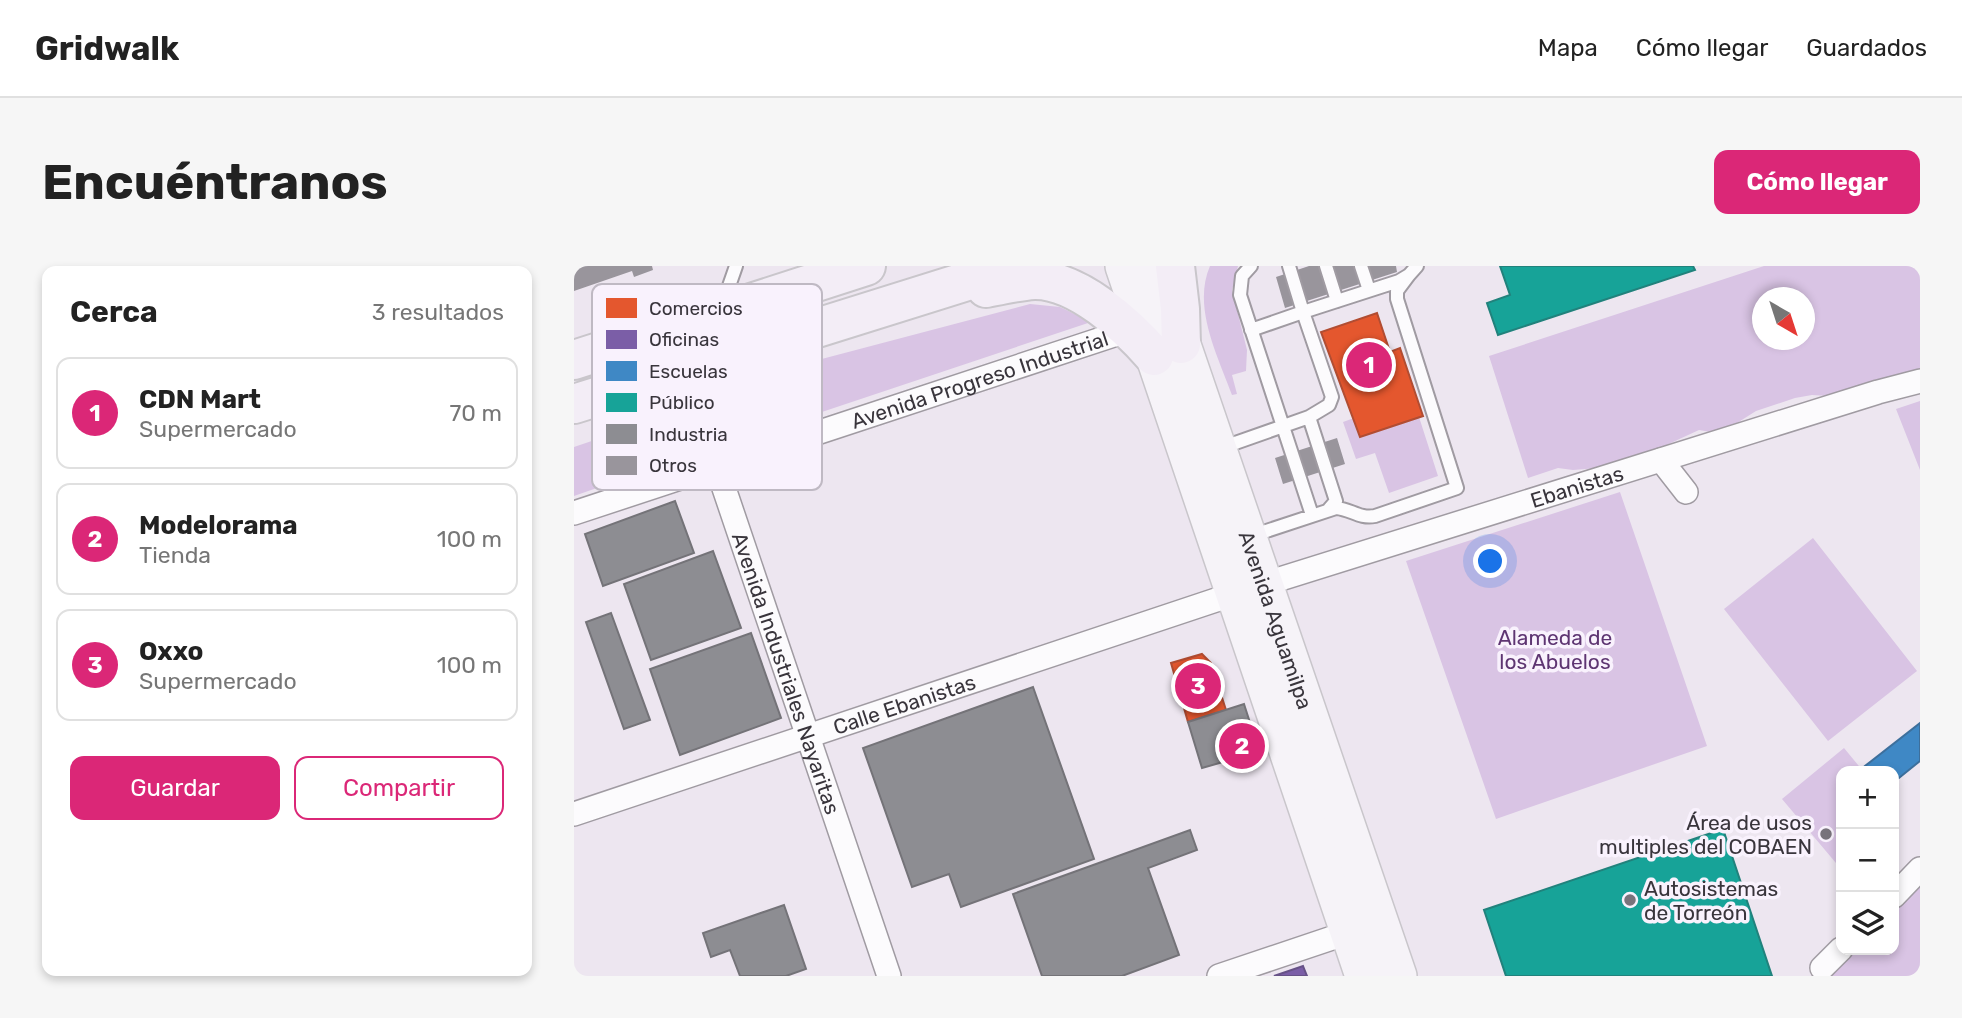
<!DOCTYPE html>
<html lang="es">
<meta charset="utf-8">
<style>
body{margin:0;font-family:Rubik,sans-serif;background:#f6f6f6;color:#222}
.controls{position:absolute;right:21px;bottom:21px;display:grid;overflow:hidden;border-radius:14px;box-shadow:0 4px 10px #0003}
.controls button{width:63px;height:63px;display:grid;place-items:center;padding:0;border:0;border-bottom:2px solid #e0e0e0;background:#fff;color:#222;font:35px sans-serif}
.compass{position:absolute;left:1178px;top:21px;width:63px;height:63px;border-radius:50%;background:#fff;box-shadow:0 4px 10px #0003;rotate:141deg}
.you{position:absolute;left:917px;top:296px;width:24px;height:24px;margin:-18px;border:5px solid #fff;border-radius:50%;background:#1a73e8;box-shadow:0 0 0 10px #1a73e833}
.badge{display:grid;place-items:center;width:46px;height:46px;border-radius:50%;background:#db2777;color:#fff;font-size:23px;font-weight:700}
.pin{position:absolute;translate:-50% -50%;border:4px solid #fff;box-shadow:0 2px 7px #0006}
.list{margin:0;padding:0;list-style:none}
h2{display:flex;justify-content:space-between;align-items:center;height:91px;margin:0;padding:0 28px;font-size:30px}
h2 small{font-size:23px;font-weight:400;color:#767676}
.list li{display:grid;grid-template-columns:46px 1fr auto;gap:21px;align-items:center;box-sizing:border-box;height:112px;margin:0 14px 14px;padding:0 14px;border:2px solid #e0e0e0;border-radius:14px}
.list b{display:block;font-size:26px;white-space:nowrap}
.list p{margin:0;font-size:23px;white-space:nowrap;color:#767676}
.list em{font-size:23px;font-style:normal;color:#767676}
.actions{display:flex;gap:14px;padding:21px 28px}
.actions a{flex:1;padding:16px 0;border:2px solid #db2777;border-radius:14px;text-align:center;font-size:24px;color:#db2777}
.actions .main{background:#db2777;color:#fff}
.icon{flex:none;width:38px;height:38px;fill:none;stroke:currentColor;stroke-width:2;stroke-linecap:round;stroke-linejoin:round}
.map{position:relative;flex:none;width:1346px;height:710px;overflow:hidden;border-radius:14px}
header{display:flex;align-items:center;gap:42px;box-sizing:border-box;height:98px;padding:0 35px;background:#fff;border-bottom:2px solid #e0e0e0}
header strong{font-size:33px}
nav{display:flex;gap:38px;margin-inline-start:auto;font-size:24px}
.intro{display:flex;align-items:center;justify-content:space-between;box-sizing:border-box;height:168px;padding:0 42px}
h1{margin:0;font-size:49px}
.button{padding:18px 32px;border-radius:14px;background:#db2777;color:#fff;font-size:24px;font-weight:700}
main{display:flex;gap:42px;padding:0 42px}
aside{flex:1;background:#fff;border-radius:14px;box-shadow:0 4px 10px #0003}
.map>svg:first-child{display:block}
.green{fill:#d9c4e4;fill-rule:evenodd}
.shops{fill:#e4572e;stroke:#b14d32;stroke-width:2}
.offices{fill:#7b5ea7;stroke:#675287;stroke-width:2}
.schools{fill:#3f88c5;stroke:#3d6f9c;stroke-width:2}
.public{fill:#17a398;stroke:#21827c;stroke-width:2}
.industry{fill:#8d8d92;stroke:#747378;stroke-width:2}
.building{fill:#99959c}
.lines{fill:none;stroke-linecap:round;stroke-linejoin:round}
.lane-casing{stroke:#a09ba2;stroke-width:16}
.street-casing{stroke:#a09ba2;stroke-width:26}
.primary-casing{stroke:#c9c6cb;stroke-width:40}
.highway-casing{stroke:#c9c6cb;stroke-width:42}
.lane{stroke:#fcfbfd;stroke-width:12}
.street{stroke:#fcfbfd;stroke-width:23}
.primary{stroke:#f6f3f8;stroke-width:37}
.highway{stroke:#f3edf6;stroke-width:38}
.poi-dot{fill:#78737b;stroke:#f9f2fd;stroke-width:2.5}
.labels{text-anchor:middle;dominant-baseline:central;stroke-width:7;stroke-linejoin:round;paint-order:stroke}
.street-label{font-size:21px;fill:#39353c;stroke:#f9f2fd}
.park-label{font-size:21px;fill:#5e3572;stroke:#f9f2fd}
.poi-label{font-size:21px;fill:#39353c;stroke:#f9f2fd;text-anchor:end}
.key{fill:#f9f2fd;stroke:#bfb9c3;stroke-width:2}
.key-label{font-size:19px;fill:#39353c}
</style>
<header>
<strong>Gridwalk</strong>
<nav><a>Mapa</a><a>Cómo llegar</a><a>Guardados</a></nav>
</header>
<div class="intro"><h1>Encuéntranos</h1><a class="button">Cómo llegar</a></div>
<main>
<aside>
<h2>Cerca<small>3 resultados</small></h2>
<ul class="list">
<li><span class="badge">1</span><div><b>CDN Mart</b><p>Supermercado</p></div><em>70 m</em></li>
<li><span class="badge">2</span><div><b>Modelorama</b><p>Tienda</p></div><em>100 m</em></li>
<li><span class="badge">3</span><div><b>Oxxo</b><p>Supermercado</p></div><em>100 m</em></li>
</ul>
<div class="actions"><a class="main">Guardar</a><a>Compartir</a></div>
</aside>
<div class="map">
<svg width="1346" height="710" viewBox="0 0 1346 710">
<rect width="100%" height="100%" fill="#ede6f0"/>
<path class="green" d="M636,0h28l-6,24 15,60 -1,21 -14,4 5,19 -5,1c-14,-39 -40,-88 -22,-129z
M1190,0h156v115l-91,15 -17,-1 -17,3 -39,13 -19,12 -13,5 -13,4 -12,-2 -50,23 -15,2 -36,13 -25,2 -15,-2 -30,10 -39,-122zM1188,32h42v42h-42z
M456,38l30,3 31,15 -350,117 -14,-55z
M75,134l26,4 11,13 11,36 -123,43v-49l56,-19 -8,-23z
M1346,135v69l-24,-61z
M845,151l19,59 -49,17 -14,-40 -19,6 -13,-37 11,-4 6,19z
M1046,226l87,254 -211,73 -90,-258z
M1239,272l104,133 -89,70 -104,-132z
M1270,482l19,23h-22v98l-59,-70z
M1346,615v95h-94l26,-26h42v-43z"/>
<path class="shops" d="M803,47l13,39 10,-4 23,68 -63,21 -39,-105z
M628,388l9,9 15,47 -38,12 -17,-59z
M679,466l6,18 -29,10 -6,-19z"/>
<path class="offices" d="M729,700l4,10h-33z"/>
<path class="schools" d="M1346,457v38l-26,21v-11h-25l-4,-5z"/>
<path class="public" d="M926,0h193l2,4 -197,65 -11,-32 23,-8z
M1149,563l49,147h-266l-22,-66z"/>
<path class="industry" d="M101,235l19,52 -91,33 -18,-52z
M139,285l28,77 -90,32 -27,-76z
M37,347l39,107 -26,9 -38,-107z
M177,367l30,85 -101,37 -30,-86z
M459,421l61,172 -133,48 -12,-33 -37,13 -49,-139z
M670,438l9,28 -29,9 6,19 -28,8 -14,-46z
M616,564l7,20 -49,18 31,87 -57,21h-80l-29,-82z
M210,639l22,64 -20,7h-46l-10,-26 -19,7 -8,-24z"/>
<path class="building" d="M0,0h78l1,4 -19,7 -2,-6 -58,20z
M735,0h87l1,6 -112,36 -9,-31z
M763,172l8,26 -62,20 -8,-26z"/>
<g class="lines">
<defs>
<path id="lane" d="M677,0l-9,10 -2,19 72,220
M715,0l14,46 96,-31 10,-6 8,-9
M752,0l11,35
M787,0l8,24
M142,35l12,-12 8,-23
M677,64l52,-18 29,85 -3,8 -20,12
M647,182l88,-31 27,84 -7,8
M677,270l85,-28c15,1 23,11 39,8l82,-28 -60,-189v-8l12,-16"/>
<g id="street">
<path id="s1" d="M110,104l205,606"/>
<path d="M1087,194l25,32"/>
<path id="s2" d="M0,247l564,-186"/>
<path id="s3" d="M0,548l690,-230 614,-192 42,-11"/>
<path d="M1320,630l26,-27"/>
<path d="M1248,702l19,-19"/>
<path d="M645,710l131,-44"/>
</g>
<g id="primary">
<path d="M550,0l240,710"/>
<path id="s4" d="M581,0l243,710"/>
</g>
<path id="highway" d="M601,0l5,43 1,35
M412,22c15,-3 33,-7 48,-8 43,-1 94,46 120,76
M0,94l292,-94
M0,138l441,-138"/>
</defs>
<use href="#lane" class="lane-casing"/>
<use href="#street" class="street-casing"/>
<use href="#primary" class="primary-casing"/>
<use href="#highway" class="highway-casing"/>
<use href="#lane" class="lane"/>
<use href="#street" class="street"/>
<use href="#primary" class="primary"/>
<use href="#highway" class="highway"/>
</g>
<g class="poi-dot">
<circle cx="1252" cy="568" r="7"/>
<circle cx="1056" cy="634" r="7"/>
</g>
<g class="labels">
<g class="street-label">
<text stroke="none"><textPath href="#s2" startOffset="427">Avenida Progreso Industrial</textPath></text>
<text stroke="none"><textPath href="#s3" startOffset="1055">Ebanistas</textPath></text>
<text stroke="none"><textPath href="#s4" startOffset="374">Avenida Aguamilpa</textPath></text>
<text stroke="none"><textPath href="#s1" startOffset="320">Avenida Industriales Nayaritas</textPath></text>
<text stroke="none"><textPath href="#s3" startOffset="348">Calle Ebanistas</textPath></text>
</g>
<g class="park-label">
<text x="981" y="371">Alameda de<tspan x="981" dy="24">los Abuelos</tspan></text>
</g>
<g class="poi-label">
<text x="1238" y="556">Área de usos<tspan x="1238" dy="24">multiples del COBAEN</tspan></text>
<text x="1070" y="622" text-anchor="start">Autosistemas<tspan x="1070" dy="24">de Torreón</tspan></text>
</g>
</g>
<rect x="18" y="18" width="230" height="206" rx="10" class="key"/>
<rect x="32" y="32" width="31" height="20" fill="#e4572e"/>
<rect x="32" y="64" width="31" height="19" fill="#7b5ea7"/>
<rect x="32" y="95" width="31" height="20" fill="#3f88c5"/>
<rect x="32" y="127" width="31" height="19" fill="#17a398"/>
<rect x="32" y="158" width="31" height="20" fill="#8d8d92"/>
<rect x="32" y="190" width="31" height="19" fill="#99959c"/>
<g class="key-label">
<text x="75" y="49">Comercios</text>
<text x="75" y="80">Oficinas</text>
<text x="75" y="112">Escuelas</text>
<text x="75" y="143">Público</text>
<text x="75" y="175">Industria</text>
<text x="75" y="206">Otros</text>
</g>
</svg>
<div class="controls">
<button>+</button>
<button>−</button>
<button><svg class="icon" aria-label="layers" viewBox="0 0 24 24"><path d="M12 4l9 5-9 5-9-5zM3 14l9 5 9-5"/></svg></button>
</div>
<svg class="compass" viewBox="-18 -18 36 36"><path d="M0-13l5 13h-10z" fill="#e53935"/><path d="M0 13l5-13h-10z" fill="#767676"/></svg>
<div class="you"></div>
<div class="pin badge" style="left:795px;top:99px">1</div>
<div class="pin badge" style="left:668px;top:480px">2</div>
<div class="pin badge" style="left:624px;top:420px">3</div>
</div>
</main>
